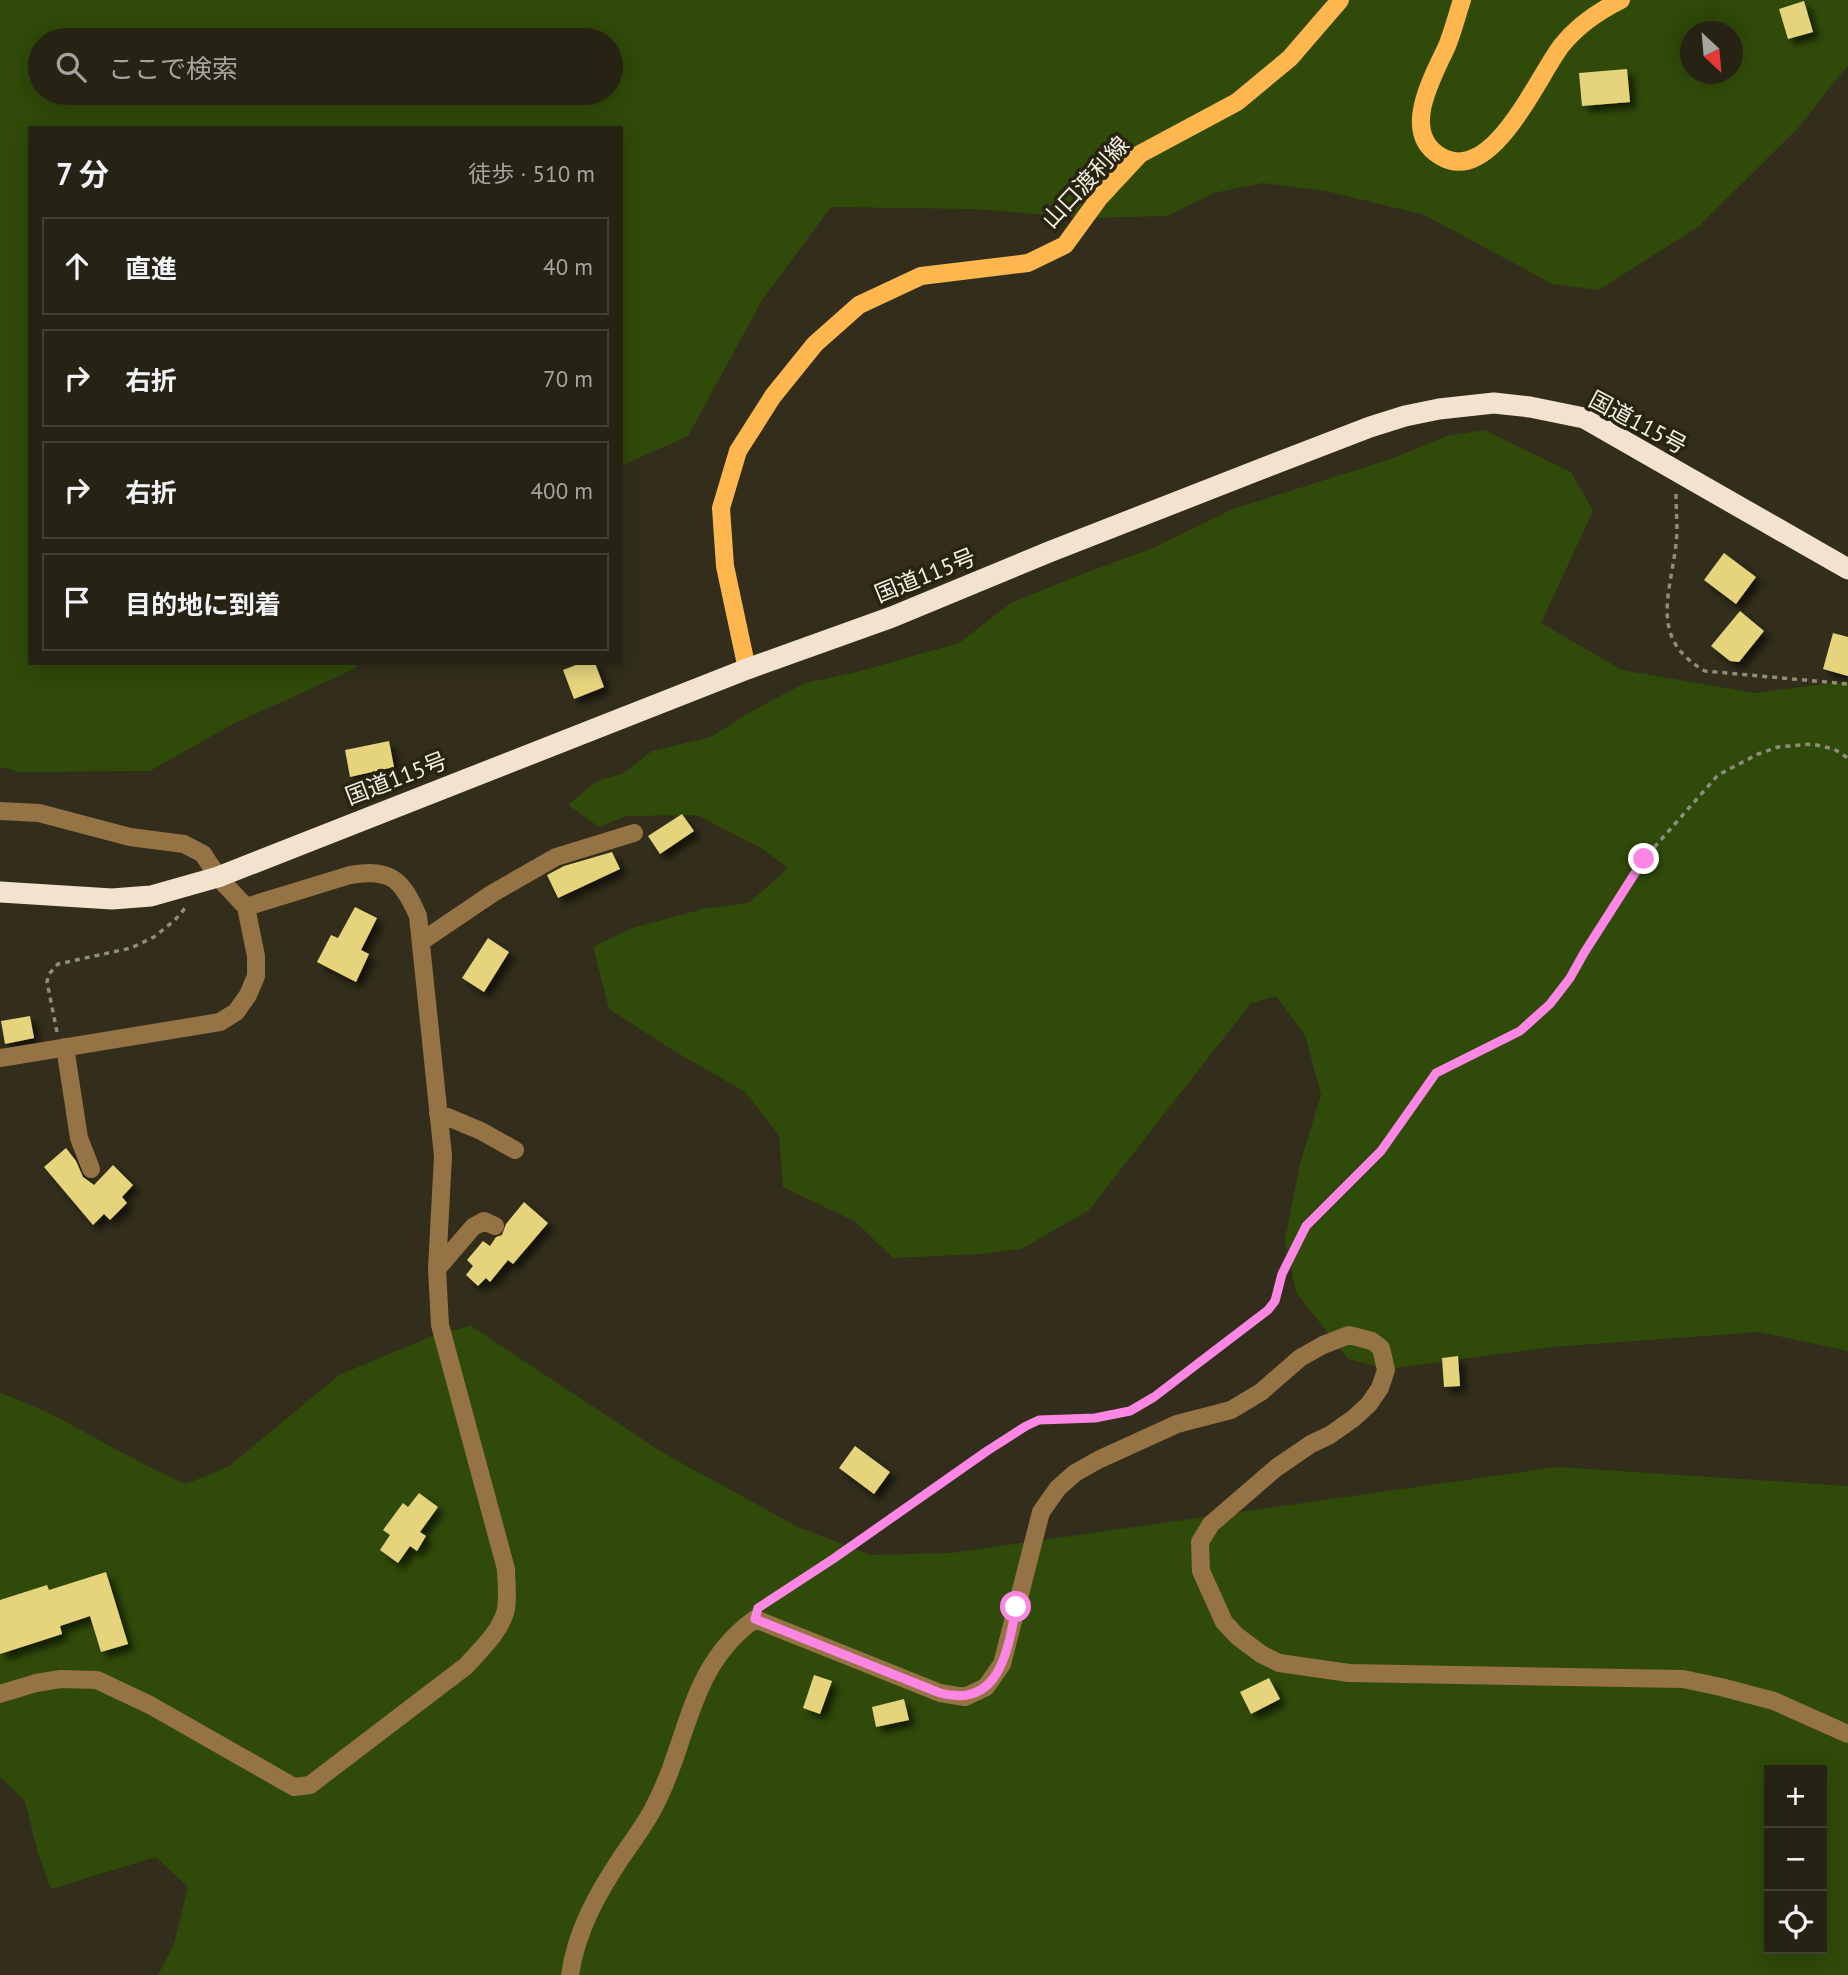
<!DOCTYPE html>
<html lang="ja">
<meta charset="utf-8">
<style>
body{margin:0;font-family:"PT Sans","Noto Sans JP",sans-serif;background:#322f22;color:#f1f3f6}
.controls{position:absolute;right:21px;bottom:21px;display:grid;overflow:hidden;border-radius:0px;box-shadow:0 4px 18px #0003}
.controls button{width:63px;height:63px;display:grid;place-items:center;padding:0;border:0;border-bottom:2px solid #423f34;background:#262214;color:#f1f3f6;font:35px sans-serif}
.compass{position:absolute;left:1680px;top:21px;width:63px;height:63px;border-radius:50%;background:#262214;box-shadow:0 4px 18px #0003;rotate:154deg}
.stop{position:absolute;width:21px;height:21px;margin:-16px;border:5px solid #fc86e3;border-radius:50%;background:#fff}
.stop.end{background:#fc86e3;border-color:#fff;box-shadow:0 2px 7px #0008}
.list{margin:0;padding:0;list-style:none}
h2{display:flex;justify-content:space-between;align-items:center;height:91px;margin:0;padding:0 28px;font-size:30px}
h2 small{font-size:23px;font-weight:400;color:#a4a4a0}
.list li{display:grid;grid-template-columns:46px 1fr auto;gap:21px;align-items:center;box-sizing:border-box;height:98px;margin:0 14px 14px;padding:0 14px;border:2px solid #423f34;border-radius:0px}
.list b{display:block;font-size:26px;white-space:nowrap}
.list em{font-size:23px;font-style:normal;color:#a4a4a0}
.icon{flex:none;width:38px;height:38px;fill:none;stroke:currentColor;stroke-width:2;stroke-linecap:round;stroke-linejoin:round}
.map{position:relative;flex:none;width:1848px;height:1975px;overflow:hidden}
.search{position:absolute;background:#262214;box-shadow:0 4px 18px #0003;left:28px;top:28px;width:595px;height:77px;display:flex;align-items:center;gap:18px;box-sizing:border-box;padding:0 24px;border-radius:38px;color:#a4a4a0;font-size:26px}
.panel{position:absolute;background:#262214;box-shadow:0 4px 18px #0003;left:28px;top:126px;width:595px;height:539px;border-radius:0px}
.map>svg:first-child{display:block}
.green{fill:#304a09;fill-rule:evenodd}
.building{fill:#e6d47d;filter:url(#shadow)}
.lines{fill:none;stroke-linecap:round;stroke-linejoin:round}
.path{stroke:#8f8c7c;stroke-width:3.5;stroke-dasharray:5 5;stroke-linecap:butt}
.minor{stroke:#967345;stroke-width:18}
.major{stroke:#feb74e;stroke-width:18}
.highway{stroke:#f3e2cd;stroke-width:21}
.route{stroke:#fc86e3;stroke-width:9}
.labels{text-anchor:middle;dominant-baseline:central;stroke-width:7;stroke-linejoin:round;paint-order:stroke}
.street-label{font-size:23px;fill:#f2efe3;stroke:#282411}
</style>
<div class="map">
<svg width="1848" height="1975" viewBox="0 0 1848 1975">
<defs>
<filter id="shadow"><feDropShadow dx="6" dy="6" stdDeviation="3.5" flood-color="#0009"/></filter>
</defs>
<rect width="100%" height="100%" fill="#322e1b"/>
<path class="green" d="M0,0h1848v65l-51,64 -98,97 -100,64 -47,-6 -127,-69 -99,-24 -63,-8 -49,10 -47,23 -82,2 -111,-9 -143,-2 -69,93 -74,136 -67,30v-338h-591v535h329l-5,6 -121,55 -83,47 -129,1 -21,-5zM1690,32h42v42h-42zM40,40h571v53h-571z
M1484,430l87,42 22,39 -52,112 81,47 133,23 93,-12v670l-89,-19 -207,15 -165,22 -39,-10 -52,-67 -11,-52 15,-76 21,-69 -16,-60 -29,-39 -25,7 -162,207 -68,39 -42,5 -86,4 -37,-36 -73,-35 -4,-52 -34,-43 -71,-41 -65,-42 -16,-62 39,-19 71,-19 46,-6 39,-35 -25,-19 -66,-34 -70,1 -28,11 -31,-22 29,-24 25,-7 30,-23 59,-14 41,-26 53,-28 52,-11 102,-29 52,-40 66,-27 76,-28 80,-39 158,-50 56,-23z
M471,1326l194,128 133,73 73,28 80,-2 606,-86 291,19v489h-1690l16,-31 14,-57 -32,-30 -105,32 -13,-36 -13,-52 -25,-24v-384c65,22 122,64 186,91l42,-17 111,-92 98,-41zM1769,1770h53v179h-53z"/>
<path class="building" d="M1804,1l9,31 -25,7 -9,-30z
M1627,69l3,33 -48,4 -3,-33z
M1724,553l32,24 -20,27 -32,-24z
M1740,611l24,20 -25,31 -9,-1 -19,-15z
M1833,633l15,4v39l-25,-7z
M581,663h14l9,24 -30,12 -11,-29z
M389,741l5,26 -44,10 -5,-27z
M682,814l12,17 -34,23 -12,-18z
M612,852l8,17 -62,29 -11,-23 17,-9z
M355,907l22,11 -16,32 8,4 -13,28 -39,-20 14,-27 7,3z
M488,938l21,14 -25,40 -22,-14z
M30,1016l4,22 -29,6 -4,-23z
M66,1148l10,13 7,16 11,8 19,-20 20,20 -11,12 5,6 -17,17 -6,-6 -11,11 -49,-58z
M524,1202l24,21 -35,41 -5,-4 -18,22 -4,-4 -8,8 -12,-11 7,-9 -6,-6 16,-19 7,5 6,-9 6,-2 4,-11z
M1458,1356l2,30 -16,1 -2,-29z
M855,1446l35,26 -16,22 -35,-26z
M419,1493l19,14 -18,25 6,4 -9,15 -7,-5 -12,17 -18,-13 10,-15 -7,-5 20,-27 5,4z
M106,1572l22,72 -27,8 -11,-36 -30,10 2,8 -62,20v-54l47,-15 2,5z
M814,1675l18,6 -12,33 -17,-6z
M1269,1678l11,21 -29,15 -11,-22z
M904,1699l5,21 -33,7 -4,-20z"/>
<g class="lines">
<path class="path" d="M1676,494c0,17 2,34 0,50 -6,52 -27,95 29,127l143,13
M57,1032l-10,-50 2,-8 9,-10 73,-16 23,-11 21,-17 11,-13
M765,1603l261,-177 13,-6 56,-2 35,-7 24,-14 114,-87 7,-9 7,-27 24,-48 75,-75 55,-78 84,-42 30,-27 20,-26 14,-26 60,-93 74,-84 40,-21 20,-7 34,-3 22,5 14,9"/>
<path class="minor" d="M0,811l39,2 91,24 54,7 19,10 15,23 28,30 10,49v20l-8,19 -12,17 -16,10 -220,36
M422,941l71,-48 63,-36 78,-24
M65,1047l14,91 12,31
M438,1113l43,18 34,19
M437,1269l36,-42 11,-6 11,5
M0,1694l36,-11 25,-4 36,1 53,25 144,82 16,-2 156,-119c14,-16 33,-33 39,-53 4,-13 1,-30 1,-44l-66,-244 -3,-56 6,-113 -25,-240c-16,-36 -26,-48 -68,-41l-104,32
M570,1975c6,-43 27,-81 51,-117 11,-16 23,-32 32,-49 37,-69 34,-141 102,-190l185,74 25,4 21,-10 16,-23 39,-152 17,-24 17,-15 23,-13 79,-36 54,-14 30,-18 39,-34 23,-13 26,-10 23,6 9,7 5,22 -6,18 -11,16 -15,14 -24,17 -19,9 -35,24 -65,56 -11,18 1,29 23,51 13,14 24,18 18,9 70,10 334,6 38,8 53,14 74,33"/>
<path class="major" d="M1462,0c-5,15 -9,31 -15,46 -14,31 -47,86 -7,110 52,32 98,-81 122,-111 16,-20 37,-34 59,-45
M747,669l-22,-103 -4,-58 17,-57 35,-55 42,-52 44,-39 62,-29 107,-13 37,-18 35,-48 40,-43 97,-52 53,-44 50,-58"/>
<path class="highway" d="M0,892l112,7 39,-3 67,-19 529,-208 145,-52 157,-65 212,-83 109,-42 35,-11 34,-7 55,-6 36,4 54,11 264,151"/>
</g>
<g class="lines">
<path class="route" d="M1016,1607c-8,44 -17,102 -76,86l-185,-74 3,-11 75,-49 154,-108 39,-25 13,-6 56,-2 35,-7 24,-14 114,-87 7,-9 7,-27 24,-48 75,-75 55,-78 84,-42 30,-27 20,-26 14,-25 60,-94"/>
</g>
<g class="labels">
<g class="street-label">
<text transform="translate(1085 182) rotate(-47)">山口渡利線</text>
<text transform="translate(1638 422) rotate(28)">国道115号</text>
<text transform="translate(925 575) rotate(-22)">国道115号</text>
<text transform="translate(396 778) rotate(-21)">国道115号</text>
</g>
</g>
</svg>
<div class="controls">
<button>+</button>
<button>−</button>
<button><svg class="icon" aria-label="locate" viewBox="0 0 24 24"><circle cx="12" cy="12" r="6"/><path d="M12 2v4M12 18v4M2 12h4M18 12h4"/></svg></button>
</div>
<svg class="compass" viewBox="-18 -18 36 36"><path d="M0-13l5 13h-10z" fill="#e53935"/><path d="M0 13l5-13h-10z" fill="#a4a4a0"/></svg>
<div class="stop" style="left:1016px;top:1607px"></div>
<div class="stop end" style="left:1644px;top:859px"></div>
<div class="search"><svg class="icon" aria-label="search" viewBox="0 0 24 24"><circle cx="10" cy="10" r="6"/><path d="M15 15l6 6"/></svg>ここで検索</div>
<section class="panel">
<h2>7 分<small>徒歩 · 510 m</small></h2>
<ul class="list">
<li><svg class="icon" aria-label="ahead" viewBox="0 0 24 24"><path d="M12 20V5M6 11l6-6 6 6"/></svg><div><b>直進</b></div><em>40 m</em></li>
<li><svg class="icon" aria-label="right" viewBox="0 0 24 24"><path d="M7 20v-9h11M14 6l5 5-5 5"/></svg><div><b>右折</b></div><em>70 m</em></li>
<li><svg class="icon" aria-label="right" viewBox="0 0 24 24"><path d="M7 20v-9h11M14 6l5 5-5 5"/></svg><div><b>右折</b></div><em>400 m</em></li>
<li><svg class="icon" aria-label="arrive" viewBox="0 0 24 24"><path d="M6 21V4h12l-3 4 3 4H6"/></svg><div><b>目的地に到着</b></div></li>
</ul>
</section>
</div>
